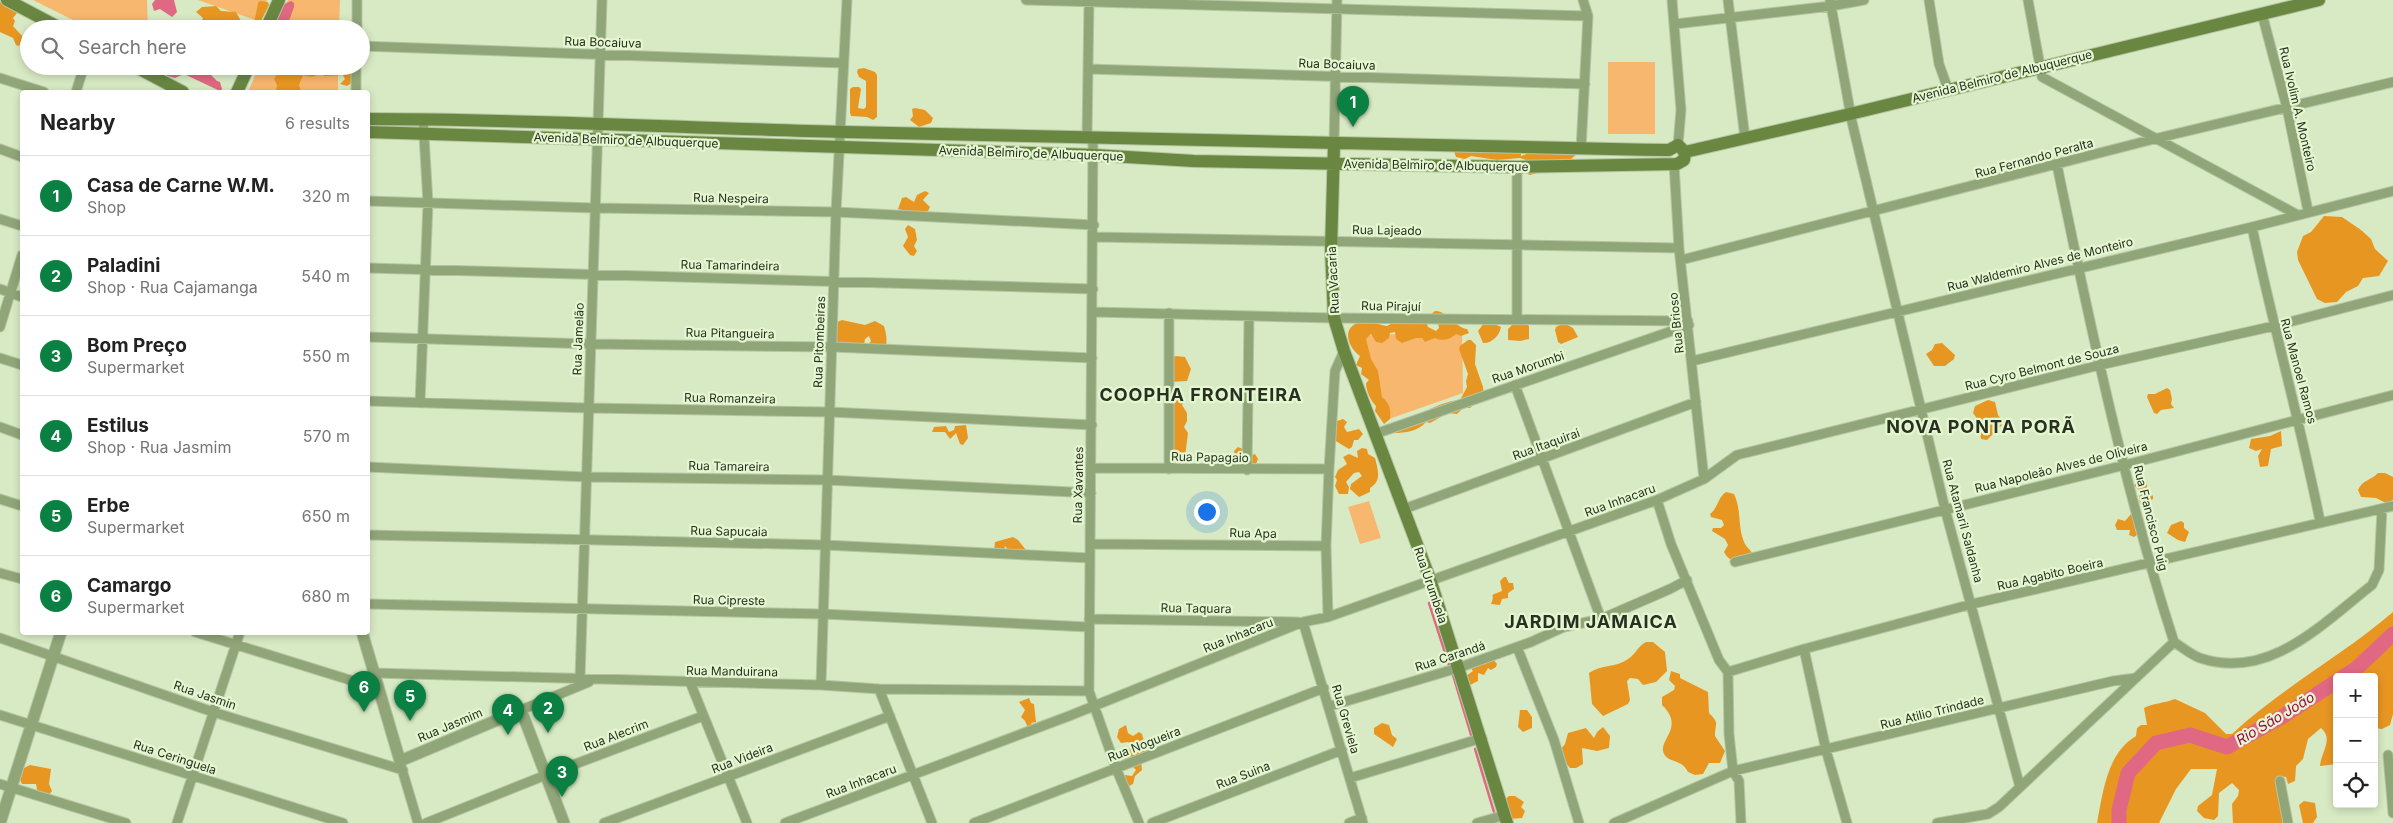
<!DOCTYPE html>
<meta charset="utf-8">
<style>
body{margin:0;font-family:Inter,sans-serif;background:#f6f6f6;color:#222}
.controls{position:absolute;right:15px;bottom:15px;display:grid;overflow:hidden;border-radius:5px;box-shadow:0 2px 8px #0003}
.controls button{width:45px;height:45px;display:grid;place-items:center;padding:0;border:0;border-bottom:1px solid #e0e0e0;background:#fff;color:#222;font:25px sans-serif}
.you{position:absolute;left:1206px;top:511px;width:18px;height:18px;margin:-12px;border:4px solid #fff;border-radius:50%;background:#1a73e8;box-shadow:0 0 0 8px #1a73e833}
.badge{display:grid;place-items:center;width:32px;height:32px;border-radius:50%;background:#0b8043;color:#fff;font-size:16px;font-weight:700}
.pin{position:absolute;translate:-50% -41px;filter:drop-shadow(0 1px 2px #0008)}
.pin::after{content:'';position:absolute;top:26px;width:18px;height:15px;background:inherit;clip-path:polygon(0 0,100% 0,50% 100%)}
.list{margin:0;padding:0;list-style:none}
h2{display:flex;justify-content:space-between;align-items:center;height:65px;margin:0;padding:0 20px;font-size:21px}
h2 small{font-size:16px;font-weight:400;color:#767676}
.list li{display:grid;grid-template-columns:32px 1fr auto;gap:15px;align-items:center;box-sizing:border-box;height:80px;padding:0 20px;border-top:1px solid #e0e0e0}
.list b{display:block;font-size:19px;white-space:nowrap}
.list p{margin:0;font-size:16px;white-space:nowrap;color:#767676}
.list em{font-size:16px;font-style:normal;color:#767676}
.icon{flex:none;width:28px;height:28px;fill:none;stroke:currentColor;stroke-width:2;stroke-linecap:round;stroke-linejoin:round}
.map{position:relative;flex:none;width:2393px;height:823px;overflow:hidden}
.search{position:absolute;background:#fff;box-shadow:0 2px 8px #0003;left:20px;top:20px;width:350px;height:55px;display:flex;align-items:center;gap:12px;box-sizing:border-box;padding:0 18px;border-radius:28px;color:#767676;font-size:19px}
.panel{position:absolute;background:#fff;box-shadow:0 2px 8px #0003;left:20px;top:90px;width:350px;height:545px;border-radius:5px}
.map>svg:first-child{display:block}
.green{fill:#f7b76e}
.forest{fill:#e89622}
.water{fill:#e16882}
.lines{fill:none;stroke-linecap:round;stroke-linejoin:round}
.stream{stroke:#e16882;stroke-width:2.5}
.river{stroke:#e16882;stroke-width:15}
.minor-casing{stroke:#b5c5a3;stroke-width:11}
.tertiary-casing{stroke:#b5c5a3;stroke-width:13}
.secondary-casing{stroke:#b5c5a3;stroke-width:14}
.minor{stroke:#90a678;stroke-width:9}
.tertiary{stroke:#90a678;stroke-width:11}
.secondary{stroke:#698741;stroke-width:12}
.labels{text-anchor:middle;dominant-baseline:central;stroke-width:4.5;stroke-linejoin:round;paint-order:stroke}
.street-label{font-size:12px;fill:#293021;stroke:#e5f7d1}
.water-label{font-size:14px;font-style:italic;fill:#a30343;stroke:#e5f7d1}
.district-label{font-size:18px;font-weight:bold;letter-spacing:1px;fill:#293021;stroke:#e5f7d1}
</style>
<div class="map">
<svg width="2393" height="823" viewBox="0 0 2393 823">
<rect width="100%" height="100%" fill="#d8eac4"/>
<path class="green" d="M33,0h114l1,29h-57z
M198,0h69l-9,21z
M288,0h52l-1,29h-64z
M1608,62h47v72h-47z
M259,66h79v26h-90z
M1462,331l1,62 -74,26 -30,-83z
M1369,501l12,37 -21,6 -12,-37z"/>
<path class="forest" d="M260,1l8,1 1,3 -12,24h-11l-3,-5 -14,-3 -3,8 -25,-1 -2,-3 4,-7 -7,-6 6,-5 14,-1 5,5 15,1 5,9 10,5 3,-2 4,-21z
M0,2l9,6 7,2 1,3 -4,5 2,3 -2,5 10,11 -4,9 -3,-1 -3,-7 -13,-6z
M276,66h80l-3,16 -6,4 -7,-2 5,-5 -2,-4 -19,1 -2,-3 -10,4 -9,-2 -4,10 2,7h-25l1,-7 -3,-6 4,-6z
M864,68l11,4 2,3v42l-4,3 -6,-3 -16,-1 -1,-3v-24l3,-2h6l2,2 -3,19 6,1 2,-2v-26l-7,-4 -2,-5 1,-3z
M915,108l10,2 8,8 -2,5 -12,4 -9,-7 3,-4 -1,-7z
M1521,150v6l8,-3 48,1 -6,5 -25,2 -9,12 -7,2 -7,-3 6,-11 -9,-3 -23,2 -26,-4 -6,3 -9,-2 -2,-6z
M925,191l4,2 -6,7 7,7 -2,4 -10,3 -20,-5 4,-11 4,-1 8,5 3,-7z
M2324,216l18,1 19,13 10,9 4,10 13,12 -9,15 -16,2 -5,8 -12,6 -9,10 -12,1 -8,-4 -19,-39 -1,-8 6,-16 8,-4z
M908,225l7,4 2,11 -3,6 3,5 -3,5 -4,-1 -7,-9 5,-9 -3,-8z
M1435,311c11,-1 21,17 32,18l2,4 -8,3 -5,-2c-5,5 -14,8 -21,4l-10,4 -3,-4h-6l-14,5 -6,-4 -1,-7 -5,1 -1,5 -7,5 -6,-1 -5,-8 -5,5 5,20 7,12 4,26c8,7 9,12 8,22l-6,5 -9,-13 1,-5c-5,-5 -10,-15 -10,-23l3,-3 -8,-6 1,-6 -6,-3 4,-9c-13,-9 -19,-30 1,-34 8,-2 18,3 26,4l9,-5h30l2,6 8,4 3,-3 -1,-5h-8v-8z
M842,320l23,5 10,-4 9,5c3,10 5,22 -4,28l-3,-4 -6,4 -4,-8 4,-5 -2,-5 -4,3 -1,6 -27,-2 -3,-4 3,-17z
M1490,322l11,5c-1,8 -10,17 -18,16l-5,-12 6,-8z
M1514,323h11l4,3v13l-9,2 -12,-1v-11z
M1564,323l9,5 5,9 -17,7 -3,-2 -3,-12 1,-3z
M1468,340h3l5,5 -1,19 8,23 1,14 -3,2 -4,-2 -7,7h-7l-6,6 -9,-1 -18,10 -4,-1c-7,9 -22,11 -31,11l1,-3c21,-13 40,-28 64,-30l7,-13 -1,-6 2,-7 -9,-25 1,-3z
M1942,343l13,12 -1,4 -9,7h-11l-8,-12 6,-4 3,-6z
M1176,356l9,1 6,12 -4,12 -17,1 2,-25z
M2167,388l3,2 2,9 -1,5 3,4 -13,2 -4,4 -3,-1 -7,-16 1,-3h7z
M1178,393l6,2v7l-2,3 5,8v8l-3,6 4,6 -3,24 4,1 5,9 -22,5v-15l3,-2c-4,-9 -5,-15 -1,-24l-4,-6 4,-17 -4,-2 -2,-9z
M1988,400l7,2 3,13 6,8 -17,17 -6,-1c-2,-11 3,-13 11,-17v-3l-14,1 -5,-7 2,-7z
M1343,419l4,3 -3,5 3,5 12,-3 4,5 -5,6h-4l-2,7 -3,2 -15,-9 3,-19z
M966,425l2,13 -5,7 -3,-1 -4,-11 -6,6 -5,-7h-13l2,-5 12,-1 3,6 5,-2 1,-4z
M2281,431l1,15 -11,3 -3,17 -8,1 -2,-11 4,-7 -6,2 -7,-3 2,-9 19,-3z
M1238,447l5,2 6,7 6,-2 3,5 -2,5 -17,9 -13,-7 1,-9 8,-2 -1,-4z
M1362,448l5,1 1,5 7,4c3,12 7,23 -5,30v4l-11,5 -9,-8 1,-5 11,-8 -3,-4 -5,1 -8,9 3,5 -1,7h-9l-4,-8 2,-6 -2,-3 3,-7 9,-6 -4,-7 6,-3 9,4 -1,-7z
M2378,473h7l8,4v23l-7,3 -10,-5 -15,-1 -3,-7c4,-10 14,-10 20,-17z
M2139,479l7,2 2,10 5,5v3l-13,5 -1,-7 2,-4 -7,-8z
M1726,492l8,2c8,16 3,34 11,50 2,4 5,5 7,9l-1,4c-11,4 -20,8 -27,-5l4,-7 -3,-6 -13,-8 1,-3h8l3,-3 -2,-5 -11,-3 -1,-3c8,-6 8,-17 16,-22z
M2131,514l4,1 3,11 -3,3 2,6 -3,2 -5,-2 1,-5h-13l-2,-5 3,-6 7,2z
M2181,521l3,2v5l5,4 -4,10 -7,-2 -11,-7 4,-8z
M1013,537l5,3 8,10 -1,2 -12,4 -8,-10 -1,6 -10,-1 1,-9z
M1504,577h2l3,6h4l1,6 -6,4v5l-6,1 -2,6 -9,-1c6,-13 -6,-6 11,-13l-2,-10z
M2393,612v102l-3,11 -8,4 -8,-1v-51h-37v87l-17,2c1,-14 14,-27 1,-38l-13,11 -5,20 -7,7 -1,15 -7,3 -2,-7 -9,-1c-2,18 6,30 8,47h-52l-1,-19 6,-8 1,-6 -7,-7 -13,10 -1,23 -4,4 -10,-2 -7,-7 1,-5 14,-11 5,-26h-26l-15,20 -17,34h-62c6,-31 10,-70 39,-87l1,-8 4,-3h6l-3,-17c10,-5 21,-5 31,-9l30,14 21,21h6c49,-46 110,-78 161,-122z
M1646,642h7l12,10 2,19 -11,11 -13,3 -5,-6 -8,-1 -3,3 3,19 -2,4 -25,12 -11,-12 -3,-31c13,-9 27,-5 39,-14 7,-4 10,-13 18,-17z
M1493,659l4,5 -1,3 -5,3 -3,-2 -4,7 -6,-2v8l-8,4 -4,-9 7,-5 -3,-4z
M1671,671l9,3v4l28,14 1,21c11,11 6,9 6,23l10,15 -5,12h-11l-6,11 -8,1 -7,-3c-6,-13 -19,-9 -24,-18 -7,-14 22,-26 -2,-49v-8l12,-7 1,-4 -6,-6z
M1029,698l2,5 3,1 2,18 -5,1 2,2 -5,3 -3,-7 -4,-4 4,-7 -6,-8z
M1520,710h7l5,7v11l-9,4 -5,-5z
M1382,723l7,2 3,10 5,4 -4,8 -19,-13v-6z
M1126,725l2,8 5,3 6,-4 3,2 4,15 4,2 -9,9 1,10 -7,6 -2,8 -4,2 -6,-8 2,-3 7,1 4,-6 -3,-3 -8,-3 -3,-5 2,-7 10,-6 -6,-4 -7,1 -4,-6 2,-8z
M1603,727l7,9 -1,12 -12,3 -15,-3 1,16 -7,4h-6l-5,-6 -4,-1 -1,-11 5,-6 3,-11 18,-5 8,10 3,-6z
M30,765l21,4 -2,15 3,7 -4,5 -10,-2 -2,-10h-14l-2,-4 4,-12z
M1509,796h6l9,6 -3,5 4,4 -3,7 -12,1 -7,-18z
M2304,801l11,2 2,14 -4,6h-10l-4,-18z"/>
<path class="water" d="M155,0h19l3,12 -5,5 -12,-8 -6,2 -2,-7z
M291,1l3,2v4l-8,22h-14l12,-25z
M169,66h23l9,7h8l8,8 3,1 2,7 -2,2 -36,-17 -9,4 -8,-2 -1,-3z"/>
<g class="lines">
<path class="stream" d="M1429,603l20,62
M1453,675l19,63
M1475,749l19,63
M1497,822v1"/>
<path class="river" d="M2343,677l14,-9 36,-34
M2119,823v-13l9,-37 28,-30 34,-8 37,12 58,-32 52,-34"/>
<defs>
<path id="minor" d="M1026,0l562,16
M1672,0l9,110 -3,35
M1728,0l17,138
M1830,0l22,122 93,387 75,278
M1929,0l10,64 9,25
M2028,0l14,77 254,137
M2262,14l25,94 21,103
M1675,24l156,-18 33,-6
M357,29v-29
M361,46l482,17
M1088,69l497,15
M0,78l44,14
M76,92l8,-26
M356,92v-26
M1087,138l2,-138
M1093,139l-4,552 27,77 23,55
M1334,145l3,-145
M0,149l22,8
M1581,149l7,-133 -5,-16
M1674,164l5,84 25,231
M2057,165c33,160 67,322 117,477
M1517,167v153
M368,201l227,7 241,4 258,13
M0,219l22,7
M2252,227c21,98 48,195 68,294
M1094,237l585,11
M1681,260l477,-122 235,-56
M368,268c241,8 483,12 725,21
M0,289l22,8
M1093,312l241,6 354,3
M0,327l22,-72
M368,337l223,7 241,3 260,11
M0,358l22,7
M1692,361l560,-134 141,-36
M1515,385l86,234
M368,401l220,7 242,4 262,13
M420,403l8,-200 -5,-84
M0,427l22,8
M1375,434l314,-109
M368,467l218,10 241,3 264,13
M1091,468l238,1
M1169,469v-156
M1247,470l2,-154
M0,499l22,7
M1657,500l14,44 48,116 9,12 1,62 4,37 6,10 2,42
M1404,509l292,-107
M368,535l457,10 265,13
M1090,544l236,2
M1735,562l390,-97 268,-70
M0,573l22,6
M368,604l455,10 266,13
M1328,617l-2,-71 3,-77 6,-98 9,-20
M1089,619l209,3
M1303,622l60,201
M195,632l184,57
M0,638l213,74 190,58
M2174,642c8,5 17,13 26,16 69,23 122,-34 172,-73l7,-15 3,-61
M1517,647l37,93 25,83
M1804,649l22,101 21,73
M1728,672l76,-23 168,-45 421,-98
M374,673l447,12 58,4 210,2
M580,679l22,-679
M690,682l57,141
M821,685l15,-473 11,-212
M879,689l53,134
M1330,706l128,-38 73,-26 33,-15 37,-8 69,-30 17,-9
M521,710l68,-28
M0,715l343,108
M2388,755l5,58
M401,766l17,57
M1350,778l132,-40
M2280,781l8,42
M0,784l126,39
M177,823l63,-191
M426,823l120,-48 157,-59
M604,823l286,-107
M785,823l284,-107 234,-94 25,-5 329,-117 47,-21 33,-24 363,-90 174,-39 119,-31
M974,823l350,-135
M1152,823l190,-73
M1349,823l13,-5
M1477,823l28,-8
M1614,823l119,-52 380,-90 23,-3
M1937,823l51,-9 11,-7 175,-165"/>
<path id="tertiary" d="M362,632l38,129 121,-51 43,113
M0,823l61,-191"/>
<path id="secondary" d="M7,0l55,29
M266,29l13,-29
M134,66l49,26
M237,92l12,-26
M368,119c159,0 318,9 477,13 274,8 549,14 824,18l9,-5 7,7
M368,132l726,23 100,6 323,6 160,-3 7,-4 1,-8
M1334,145l-3,105 3,68 10,33 86,228 77,244
M1685,152l165,-38 469,-114"/>
</defs>
<use href="#minor" class="minor-casing"/>
<use href="#tertiary" class="tertiary-casing"/>
<use href="#secondary" class="secondary-casing"/>
<use href="#minor" class="minor"/>
<use href="#tertiary" class="tertiary"/>
<use href="#secondary" class="secondary"/>
</g>
<g class="labels">
<g class="street-label">
<text transform="translate(603 42) rotate(2)">Rua Bocaiuva</text>
<text transform="translate(1337 64) rotate(2)">Rua Bocaiuva</text>
<text transform="translate(2002 76) rotate(-14)">Avenida Belmiro de Albuquerque</text>
<text transform="translate(2298 109) rotate(77)">Rua Ivolim A. Monteiro</text>
<text transform="translate(626 140) rotate(2)">Avenida Belmiro de Albuquerque</text>
<text transform="translate(1031 153) rotate(2)">Avenida Belmiro de Albuquerque</text>
<text transform="translate(2034 158) rotate(-15)">Rua Fernando Peralta</text>
<text transform="translate(1436 165) rotate(1)">Avenida Belmiro de Albuquerque</text>
<text transform="translate(731 198) rotate(1)">Rua Nespeira</text>
<text transform="translate(1387 230) rotate(1)">Rua Lajeado</text>
<text transform="translate(2040 264) rotate(-14)">Rua Waldemiro Alves de Monteiro</text>
<text transform="translate(730 265) rotate(1)">Rua Tamarindeira</text>
<text transform="translate(1333 280) rotate(-93)">Rua Vacaria</text>
<text transform="translate(1391 306) rotate(1)">Rua Pirajuí</text>
<text transform="translate(1676 323) rotate(-96)">Rua Brioso</text>
<text transform="translate(730 333) rotate(1)">Rua Pitangueira</text>
<text transform="translate(578 339) rotate(-88)">Rua Jamelão</text>
<text transform="translate(819 342) rotate(-88)">Rua Pitombeiras</text>
<text transform="translate(1528 367) rotate(-19)">Rua Morumbi</text>
<text transform="translate(2042 367) rotate(-14)">Rua Cyro Belmont de Souza</text>
<text transform="translate(2299 371) rotate(75)">Rua Manoel Ramos</text>
<text transform="translate(730 398) rotate(1)">Rua Romanzeira</text>
<text transform="translate(1546 444) rotate(-20)">Rua Itaquirai</text>
<text transform="translate(1210 457) rotate(1)">Rua Papagaio</text>
<text transform="translate(729 466) rotate(1)">Rua Tamareira</text>
<text transform="translate(2061 467) rotate(-14)">Rua Napoleão Alves de Oliveira</text>
<text transform="translate(1078 485) rotate(-89)">Rua Xavantes</text>
<text transform="translate(1620 500) rotate(-20)">Rua Inhacaru</text>
<text transform="translate(2151 518) rotate(76)">Rua Francisco Puig</text>
<text transform="translate(1963 521) rotate(75)">Rua Atamaril Saldanha</text>
<text transform="translate(729 531) rotate(1)">Rua Sapucaia</text>
<text transform="translate(1253 533) rotate(1)">Rua Apa</text>
<text transform="translate(2050 574) rotate(-13)">Rua Agabito Boeira</text>
<text transform="translate(1431 585) rotate(71)">Rua Urumbela</text>
<text transform="translate(729 600) rotate(1)">Rua Cipreste</text>
<text transform="translate(1196 608) rotate(1)">Rua Taquara</text>
<text transform="translate(1238 635) rotate(-22)">Rua Inhacaru</text>
<text transform="translate(1450 656) rotate(-18)">Rua Carandá</text>
<text transform="translate(732 671) rotate(1)">Rua Manduirana</text>
<text transform="translate(205 695) rotate(19)">Rua Jasmin</text>
<text transform="translate(1932 712) rotate(-14)">Rua Atilio Trindade</text>
<text transform="translate(1346 719) rotate(74)">Rua Greviela</text>
<text transform="translate(450 725) rotate(-23)">Rua Jasmim</text>
<text transform="translate(616 735) rotate(-21)">Rua Alecrim</text>
<text transform="translate(1144 744) rotate(-21)">Rua Nogueira</text>
<text transform="translate(175 757) rotate(18)">Rua Ceringuela</text>
<text transform="translate(742 758) rotate(-21)">Rua Videira</text>
<text transform="translate(1243 775) rotate(-21)">Rua Suina</text>
<text transform="translate(861 781) rotate(-21)">Rua Inhacaru</text>
</g>
<g class="water-label">
<text transform="translate(2275 718) rotate(-31)">Rio São João</text>
</g>
<g class="district-label">
<text x="1201" y="394">COOPHA FRONTEIRA</text>
<text x="1981" y="426">NOVA PONTA PORÃ</text>
<text x="1591" y="621">JARDIM JAMAICA</text>
</g>
</g>
</svg>
<div class="controls">
<button>+</button>
<button>−</button>
<button><svg class="icon" aria-label="locate" viewBox="0 0 24 24"><circle cx="12" cy="12" r="6"/><path d="M12 2v4M12 18v4M2 12h4M18 12h4"/></svg></button>
</div>
<div class="you"></div>
<div class="pin badge" style="left:1353px;top:127px">1</div>
<div class="pin badge" style="left:548px;top:733px">2</div>
<div class="pin badge" style="left:562px;top:797px">3</div>
<div class="pin badge" style="left:508px;top:735px">4</div>
<div class="pin badge" style="left:410px;top:721px">5</div>
<div class="pin badge" style="left:364px;top:712px">6</div>
<div class="search"><svg class="icon" aria-label="search" viewBox="0 0 24 24"><circle cx="10" cy="10" r="6"/><path d="M15 15l6 6"/></svg>Search here</div>
<section class="panel">
<h2>Nearby<small>6 results</small></h2>
<ul class="list">
<li><span class="badge">1</span><div><b>Casa de Carne W.M.</b><p>Shop</p></div><em>320 m</em></li>
<li><span class="badge">2</span><div><b>Paladini</b><p>Shop · Rua Cajamanga</p></div><em>540 m</em></li>
<li><span class="badge">3</span><div><b>Bom Preço</b><p>Supermarket</p></div><em>550 m</em></li>
<li><span class="badge">4</span><div><b>Estilus</b><p>Shop · Rua Jasmim</p></div><em>570 m</em></li>
<li><span class="badge">5</span><div><b>Erbe</b><p>Supermarket</p></div><em>650 m</em></li>
<li><span class="badge">6</span><div><b>Camargo</b><p>Supermarket</p></div><em>680 m</em></li>
</ul>
</section>
</div>
